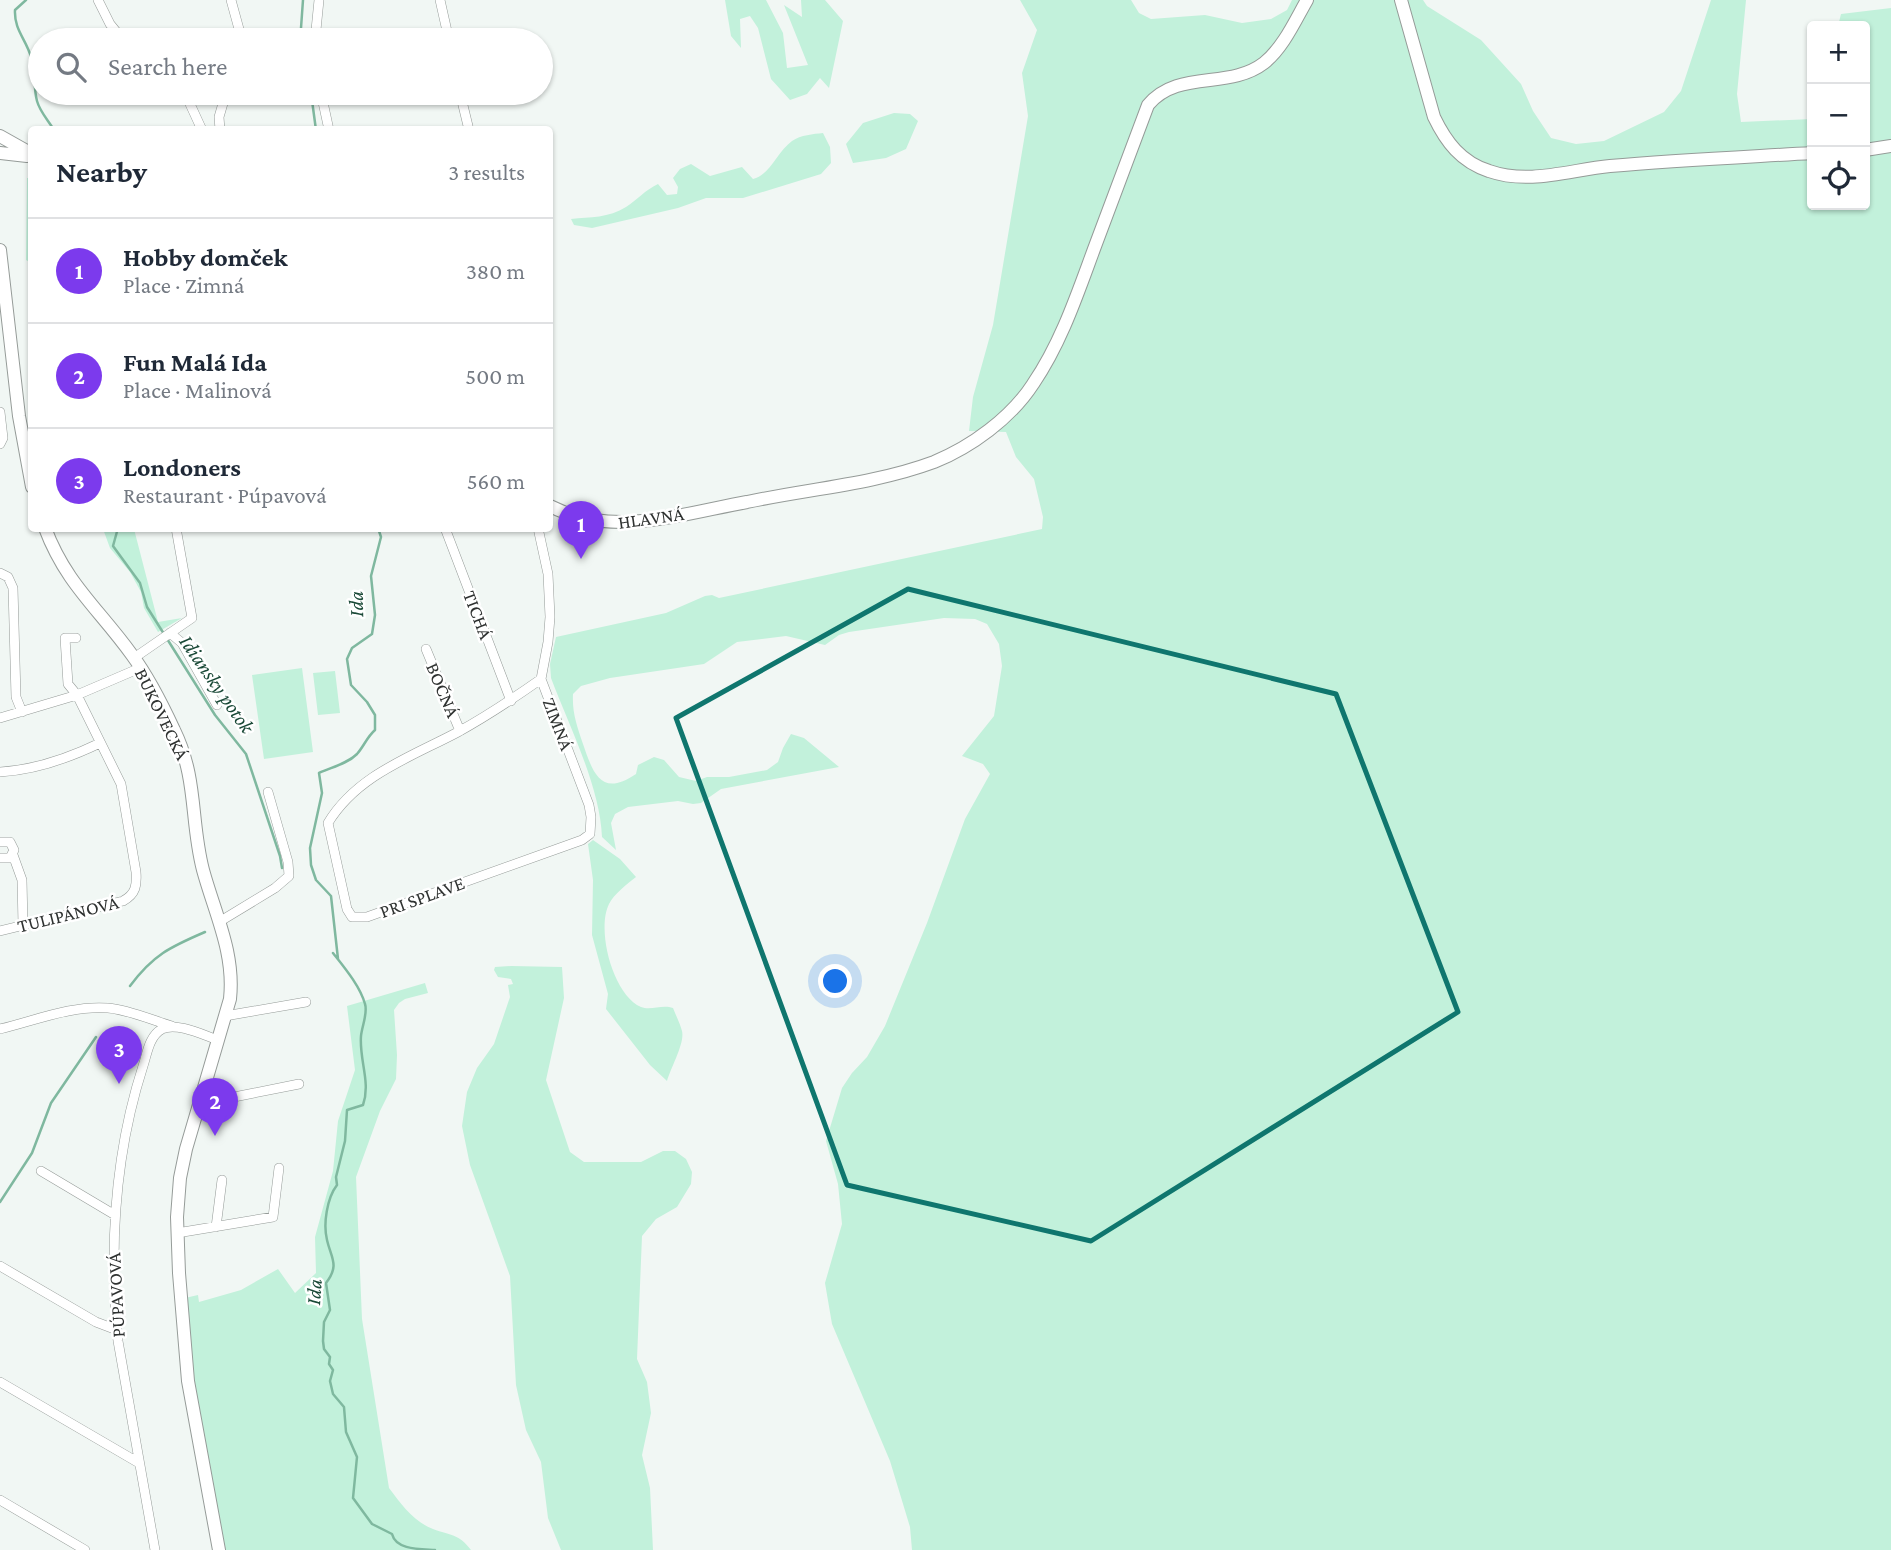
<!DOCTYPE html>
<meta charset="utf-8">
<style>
body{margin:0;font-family:"Crimson Pro",serif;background:#f6f6f7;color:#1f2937}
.controls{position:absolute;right:21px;top:21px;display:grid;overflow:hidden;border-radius:7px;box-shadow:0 2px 5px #0004}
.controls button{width:63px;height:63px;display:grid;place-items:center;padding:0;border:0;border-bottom:2px solid #e0e1e3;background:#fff;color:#1f2937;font:35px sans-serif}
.you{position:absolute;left:836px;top:982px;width:24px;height:24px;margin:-18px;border:5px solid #fff;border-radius:50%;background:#1a73e8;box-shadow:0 0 0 10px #1a73e833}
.badge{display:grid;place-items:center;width:46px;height:46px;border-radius:50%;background:#7c3aed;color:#fff;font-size:23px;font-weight:700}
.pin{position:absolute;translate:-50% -58px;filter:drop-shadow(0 2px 4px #0008)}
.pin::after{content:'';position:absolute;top:37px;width:24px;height:21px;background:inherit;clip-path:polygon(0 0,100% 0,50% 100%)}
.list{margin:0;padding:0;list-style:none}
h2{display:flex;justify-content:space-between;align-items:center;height:91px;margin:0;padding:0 28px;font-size:30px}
h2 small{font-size:23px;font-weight:400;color:#747a83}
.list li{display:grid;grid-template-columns:46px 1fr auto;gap:21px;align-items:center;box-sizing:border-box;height:105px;padding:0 28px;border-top:2px solid #e0e1e3}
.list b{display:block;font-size:26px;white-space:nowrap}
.list p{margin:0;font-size:23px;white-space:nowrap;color:#747a83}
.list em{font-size:23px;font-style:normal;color:#747a83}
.icon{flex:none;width:38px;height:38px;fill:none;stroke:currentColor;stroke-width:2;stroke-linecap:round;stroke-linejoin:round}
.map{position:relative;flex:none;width:1891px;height:1550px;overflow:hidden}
.search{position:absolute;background:#fff;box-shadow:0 2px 5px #0004;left:28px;top:28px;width:525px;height:77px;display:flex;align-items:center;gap:18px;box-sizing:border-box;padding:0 24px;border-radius:38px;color:#747a83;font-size:26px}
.panel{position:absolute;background:#fff;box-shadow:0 2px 5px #0004;left:28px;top:126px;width:525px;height:406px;border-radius:7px}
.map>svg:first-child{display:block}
.green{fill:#c2f1db}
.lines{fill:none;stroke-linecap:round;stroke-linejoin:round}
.stream{stroke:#7fb89f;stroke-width:2.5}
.street-casing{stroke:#959b98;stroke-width:10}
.secondary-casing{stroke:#959b98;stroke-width:14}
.street{stroke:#fff;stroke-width:9}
.secondary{stroke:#fff;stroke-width:12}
.marked{fill:none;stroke:#0f766e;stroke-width:5;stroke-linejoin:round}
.labels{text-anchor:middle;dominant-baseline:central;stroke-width:5;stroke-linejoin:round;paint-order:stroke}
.street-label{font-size:19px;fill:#2f3231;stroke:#fff}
.water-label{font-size:21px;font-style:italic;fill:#1a4937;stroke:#fff}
</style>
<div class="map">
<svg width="1891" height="1550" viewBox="0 0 1891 1550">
<rect width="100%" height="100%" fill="#f1f7f4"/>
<path class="green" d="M725,0h41l17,33 4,35 21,-3 -24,-60 18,12 -1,-17h24l18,21 -14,67 -9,-10 -13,16 -17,6 -19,-21 -13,-51 -8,-12 -10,3 1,29 -10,-12z
M1020,0h111l8,13 12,6 54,-4 37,8 29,-4 16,-9 5,-10h131l4,6 54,34 40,44 12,27 18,27 25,6 28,-3 60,-29 17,-21 30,-91h35l-9,94 4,28 71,-3v86h53v-179h-27l3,-12 50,-6v1542h-979l-2,-23 -20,-66 -58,-137 -7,-41 17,-59 -4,-40 -12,-43 16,-53 10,-15 15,-16 18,-31 42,-103 38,-104 25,-45 -7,-10 -21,-8 32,-40 8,-50 -3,-22 -12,-20 -12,-5 -31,-1 -95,14 -10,3 -14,10 -39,-9 -49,6 -33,22 -94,14 -29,8 -8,8c-1,19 4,32 10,50 10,29 18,54 53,30l2,-9 16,-8 10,3 15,17 17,4 11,-4h22l38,-7 11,-8 5,-14 8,-14 13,4 35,29 -118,22 -20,14 -8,1 -15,-3 -50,6 -13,7 -4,9 5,27 -14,-13c-2,-51 -33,-111 -51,-159l-1,-14 6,-27 110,-24 39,-17 7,-1 7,3 323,-69 1,-12 -9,-38 -18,-22 -10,-25 -37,-1 4,-34 20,-72 35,-209 -6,-43 15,-43z
M894,113l16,1 8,7 -12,28 -20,9 -33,5 -7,-19 17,-21z
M823,133l7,14 1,16 -10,11 -78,24h-37l-28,10 -86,20 -18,-3 -3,-6c19,-2 38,-1 55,-12 11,-7 19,-17 32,-23l9,11 10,-1 1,-7 -5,-9 7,-9 11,-5 19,12 32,-9 11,12c17,-4 24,-27 39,-38 9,-6 21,-7 31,-8z
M27,178h4v85l-5,-3z
M103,529h31l24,93 24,-4 -24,14 -14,-24 -3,-16 -11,-20 -20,-24z
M302,668l11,84 -49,7 -12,-84z
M335,671l5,42 -22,2 -5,-42z
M593,840l27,19 16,18c-9,7 -22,17 -27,27 -13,26 4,91 32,103 10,4 21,-3 32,1 3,8 7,15 9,23 3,12 -11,36 -15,50l-17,-16 -44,-56 2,-15 -16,-59 1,-55 -5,-36z
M511,966l51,1 2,31 -18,82 24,72 14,10h57l22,-11h12l11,8 6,13 -1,12 -14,23 -21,12 -14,17 -5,123 10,23 4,31 -9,42 8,33 3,62h-92l-13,-32 -7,-56 -15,-32 -10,-45 -6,-109 -40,-111 -8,-39 5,-34 10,-24 17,-24 16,-47 -2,-12 5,-1 -2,-5 -13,-2 -4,-7 1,-3z
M425,983l3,10 -23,6 -6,4 -5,7 3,45 -1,24 -16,32 -24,66 6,142 27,169c12,16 25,34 44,41 18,7 25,4 38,21h-247l-30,-161 -9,-91 13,-3 1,7 42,-12 37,-21 17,24 21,-20 -1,-36 18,-66 5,-50 17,-51 -8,-64z"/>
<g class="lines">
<path class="stream" d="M26,0l-11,10c-1,20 11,29 16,47 5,14 2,29 6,44 3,11 11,19 17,29
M302,40l-1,-12 2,-28
M311,93l5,37
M118,528l-5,18 27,37 7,24 68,108 31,39 34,102 2,12
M333,953c11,14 27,33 32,51 3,9 -3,22 -4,32 -2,24 10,46 2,69l-16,5 -2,31 -9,36 1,8c-10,13 -14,39 -10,55 4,18 13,25 -1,43l4,27 -6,12 -1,19 1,8 6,8 -1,7 4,6 -3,11 3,13 11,13 2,25 11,25 -4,41 19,26 20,10c4,16 28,15 43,16
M338,959l-7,-63 -15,-16 -5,-15 -1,-17 12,-55 -3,-20c13,-6 28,-9 38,-19 7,-8 10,-17 18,-24v-15l-8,-13 -16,-17 -4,-26 5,-11 20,-14 3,-19 -4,-39 10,-39 -3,-9
M130,986c23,-31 40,-39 75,-54
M0,1202l32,-49 19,-50 45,-66"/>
<defs>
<path id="street" d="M98,0l12,24 13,16
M231,0l11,40
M440,0l9,40
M315,40l4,-40
M185,93l17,37
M321,93l8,37
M460,93l9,37
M220,130l-1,-13 7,-24
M0,412l3,26 -3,6
M445,528l66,173
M538,528l10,46 2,43 -2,25 -7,37 48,126 2,12 -1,17 -8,6 -215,77h-15l-5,-8 -19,-86c29,-48 83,-66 130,-91 29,-16 56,-34 83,-53
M0,573l8,4 5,11 3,109 6,15
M170,633l12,10 35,62
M426,649l34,82
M134,658l58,-40 -16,-90
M0,718l77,-23 63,-27
M0,772c35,-2 69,-14 100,-29
M0,842h10l4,8 -4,8h-10
M13,855l9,25 1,45
M219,922l56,-34 14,-12 -1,-14 -20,-70
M0,931l123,-30c13,-7 14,-16 13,-29l-15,-88 -44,-89 -9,-11 -3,-46h11
M225,1016l81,-14
M0,1029c34,-8 72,-24 108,-21 22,2 43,12 64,18
M199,1104l100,-20
M41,1171l74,44
M216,1227l6,-47
M177,1233l96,-16 6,-49
M0,1266l96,56 21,8
M0,1382l139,81
M0,1500l85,50
M155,1550l-37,-209c-9,-93 -4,-185 25,-275 4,-12 6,-30 19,-37 15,-7 41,6 56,11"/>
<path id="secondary" d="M1401,0l33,117c12,25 27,45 55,54 40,14 80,-1 121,-5 67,-6 135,-9 202,-13
M0,136l32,18
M1865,150l26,-4
M0,153l27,3
M0,250l19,166 13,71
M550,506c62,32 131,8 197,-4 61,-13 128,-18 187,-40 37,-15 77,-44 99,-78 28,-41 44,-89 61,-135 18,-48 36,-96 54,-144 30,-36 81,-15 116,-42 19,-15 31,-42 43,-63
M45,528c21,56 54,81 87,127 17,23 30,49 42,75 24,49 16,90 29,140 12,44 32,83 27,129l-44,150 -6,29 -3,39 2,56 9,108 31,169"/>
</defs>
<use href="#street" class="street-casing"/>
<use href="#secondary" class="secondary-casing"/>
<use href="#street" class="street"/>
<use href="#secondary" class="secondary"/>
</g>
<path class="marked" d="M908,589l428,105 122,318 -367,229 -244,-56 -171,-467z"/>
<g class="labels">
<g class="street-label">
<text transform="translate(651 518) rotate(-8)">HLAVNÁ</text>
<text transform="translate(478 615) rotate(69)">TICHÁ</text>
<text transform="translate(443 690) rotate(67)">BOČNÁ</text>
<text transform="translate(162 714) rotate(64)">BUKOVECKÁ</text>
<text transform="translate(558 724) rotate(69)">ZIMNÁ</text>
<text transform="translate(422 897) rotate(-20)">PRI SPLAVE</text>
<text transform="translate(68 914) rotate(-14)">TULIPÁNOVÁ</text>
<text transform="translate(116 1295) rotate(-93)">PÚPAVOVÁ</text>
</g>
<g class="water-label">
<text transform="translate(356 604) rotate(-91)">Ida</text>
<text transform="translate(217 684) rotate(55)">Idiansky potok</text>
<text transform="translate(314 1292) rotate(-86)">Ida</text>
</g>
</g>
</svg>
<div class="controls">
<button>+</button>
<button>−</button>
<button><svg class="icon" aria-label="locate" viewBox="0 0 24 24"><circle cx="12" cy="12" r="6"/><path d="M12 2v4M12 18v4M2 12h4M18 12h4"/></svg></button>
</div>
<div class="you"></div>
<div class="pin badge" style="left:581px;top:559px">1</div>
<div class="pin badge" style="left:215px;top:1136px">2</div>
<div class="pin badge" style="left:119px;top:1084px">3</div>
<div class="search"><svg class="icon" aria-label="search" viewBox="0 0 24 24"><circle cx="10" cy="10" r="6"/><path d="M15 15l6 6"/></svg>Search here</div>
<section class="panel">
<h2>Nearby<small>3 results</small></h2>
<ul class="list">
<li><span class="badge">1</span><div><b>Hobby domček</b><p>Place · Zimná</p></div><em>380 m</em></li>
<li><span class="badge">2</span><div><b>Fun Malá Ida</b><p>Place · Malinová</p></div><em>500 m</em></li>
<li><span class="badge">3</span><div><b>Londoners</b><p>Restaurant · Púpavová</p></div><em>560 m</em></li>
</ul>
</section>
</div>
